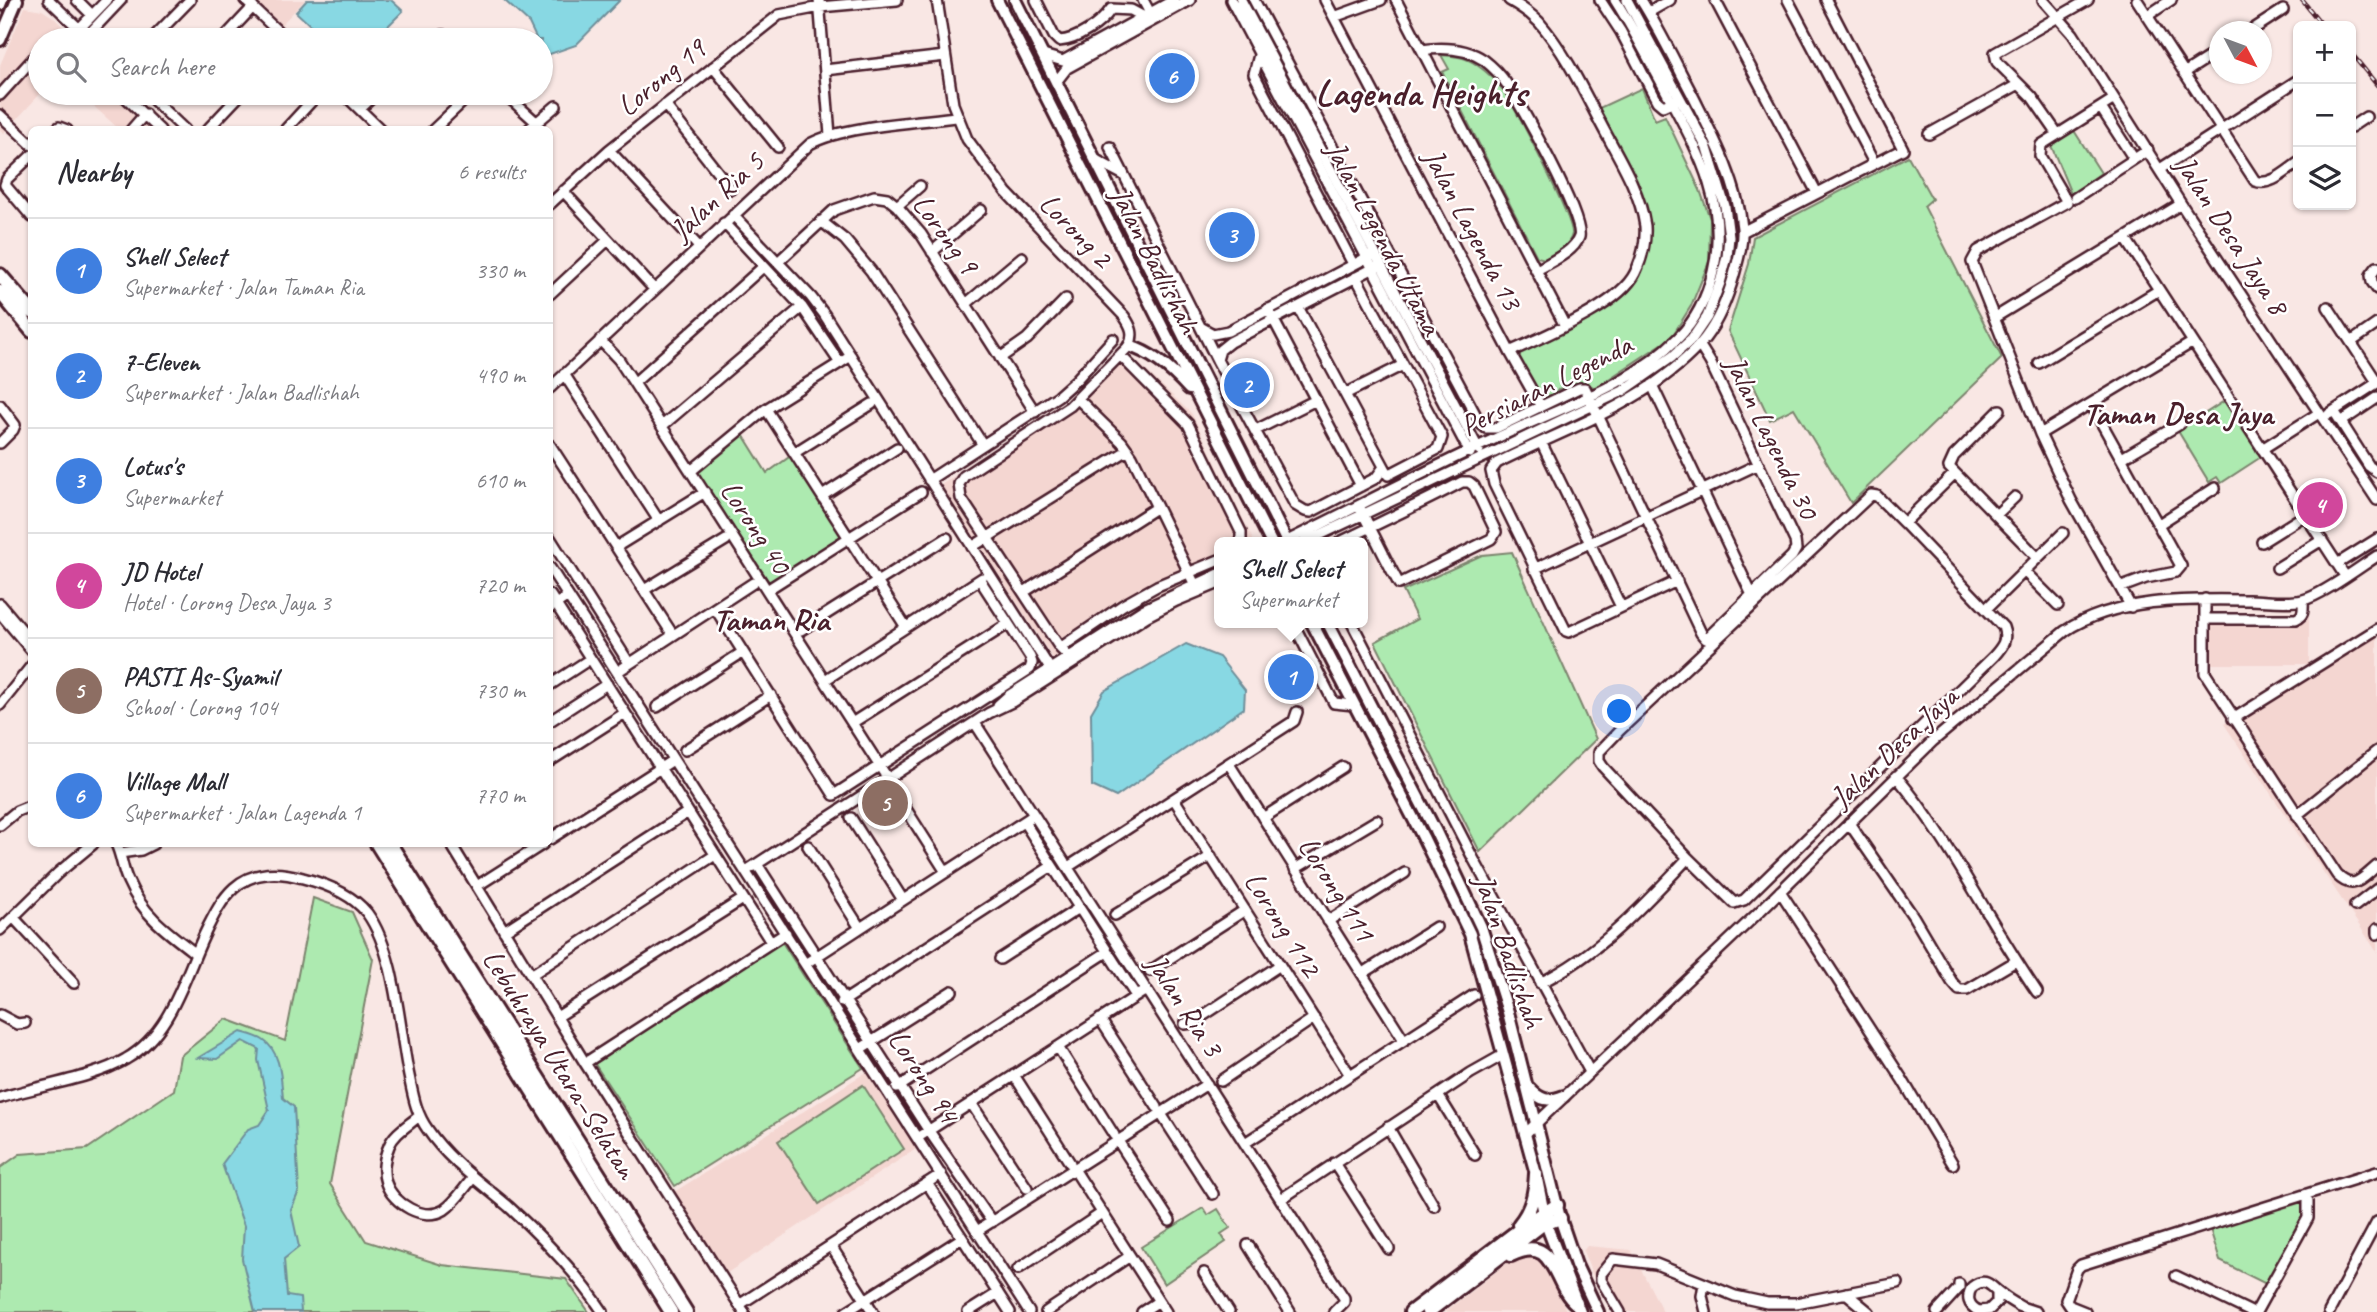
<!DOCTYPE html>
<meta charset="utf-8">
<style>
body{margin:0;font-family:Caveat,sans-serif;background:#f2f2f3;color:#2b2b33}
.controls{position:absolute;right:21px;top:21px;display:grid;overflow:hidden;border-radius:10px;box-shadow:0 2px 5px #0004}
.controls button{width:63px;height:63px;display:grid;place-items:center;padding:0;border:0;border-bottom:2px solid #e1e1e2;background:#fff;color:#2b2b33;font:35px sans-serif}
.compass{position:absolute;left:2209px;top:21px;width:63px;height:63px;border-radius:50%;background:#fff;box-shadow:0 2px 5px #0004;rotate:131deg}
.you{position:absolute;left:1620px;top:712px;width:24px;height:24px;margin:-18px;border:5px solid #fff;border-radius:50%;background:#1a73e8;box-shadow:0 0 0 10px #1a73e833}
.badge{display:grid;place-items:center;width:46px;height:46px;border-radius:50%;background:#1f6fb2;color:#fff;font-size:23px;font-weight:700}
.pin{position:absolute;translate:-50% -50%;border:4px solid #fff;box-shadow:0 2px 7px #0006}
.popup{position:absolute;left:1214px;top:537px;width:154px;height:91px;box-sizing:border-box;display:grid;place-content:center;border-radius:10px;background:#fff;filter:drop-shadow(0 2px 5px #0005);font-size:23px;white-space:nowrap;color:#7c7c81}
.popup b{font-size:26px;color:#2b2b33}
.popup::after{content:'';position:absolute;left:50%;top:100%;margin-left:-14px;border:14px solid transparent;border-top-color:#fff}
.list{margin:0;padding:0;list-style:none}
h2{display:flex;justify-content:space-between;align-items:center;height:91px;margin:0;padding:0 28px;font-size:30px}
h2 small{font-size:23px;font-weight:400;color:#7c7c81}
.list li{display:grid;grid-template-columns:46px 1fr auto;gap:21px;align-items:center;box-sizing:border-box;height:105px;padding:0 28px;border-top:2px solid #e1e1e2}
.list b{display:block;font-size:26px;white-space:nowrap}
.list p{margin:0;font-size:23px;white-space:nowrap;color:#7c7c81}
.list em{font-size:23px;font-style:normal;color:#7c7c81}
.icon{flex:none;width:38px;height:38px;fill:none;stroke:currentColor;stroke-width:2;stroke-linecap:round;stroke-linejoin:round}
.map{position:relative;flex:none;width:2377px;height:1312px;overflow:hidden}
.search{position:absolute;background:#fff;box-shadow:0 2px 5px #0004;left:28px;top:28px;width:525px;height:77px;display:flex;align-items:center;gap:18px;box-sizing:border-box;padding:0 24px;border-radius:38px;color:#7c7c81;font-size:26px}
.panel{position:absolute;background:#fff;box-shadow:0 2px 5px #0004;left:28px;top:126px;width:525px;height:721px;border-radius:10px}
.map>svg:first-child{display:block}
.built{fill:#f4d6d1}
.green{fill:#adeab0;stroke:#7c846e;stroke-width:2}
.water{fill:#88d8e3;stroke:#6f8e99;stroke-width:2}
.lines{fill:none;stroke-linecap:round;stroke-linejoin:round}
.minor-casing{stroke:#4a1f2b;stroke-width:14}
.major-casing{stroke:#4a1f2b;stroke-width:16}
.highway-casing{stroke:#4a1f2b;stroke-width:18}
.minor{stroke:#fff;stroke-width:9}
.major{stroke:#fff;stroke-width:10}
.highway{stroke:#fff;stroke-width:12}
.rail-casing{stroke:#4a1f2b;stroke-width:4.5}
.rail{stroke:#fff;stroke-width:2;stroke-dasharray:5;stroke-linecap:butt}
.labels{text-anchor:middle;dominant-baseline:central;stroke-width:5;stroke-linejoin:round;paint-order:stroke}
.street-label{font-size:30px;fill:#4a1f2b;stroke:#fff}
.neighbourhood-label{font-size:32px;font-weight:bold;fill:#4a1f2b;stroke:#fff}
.district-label{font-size:37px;font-weight:bold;fill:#4a1f2b;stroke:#fff}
</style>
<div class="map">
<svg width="2377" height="1312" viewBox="0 0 2377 1312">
<rect width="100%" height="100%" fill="#f9e7e4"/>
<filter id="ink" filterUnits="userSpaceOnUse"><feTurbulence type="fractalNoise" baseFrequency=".0143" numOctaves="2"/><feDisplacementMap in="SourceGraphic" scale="14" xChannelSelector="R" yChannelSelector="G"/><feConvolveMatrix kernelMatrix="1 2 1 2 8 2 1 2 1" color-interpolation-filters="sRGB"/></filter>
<g filter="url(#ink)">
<path class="built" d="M251,0h54l-26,27z
M25,7l17,3 11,7 24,23h-37l1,53 -37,40 -4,-3v-65z
M79,93h53l38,36h-51z
M1121,347l71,67 62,128h-35v27l-76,37 -87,57 -115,-178 130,-85z
M2212,613h97v51h-98z
M2377,627v325l-153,-228z
M870,1070l49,77 -192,126 -53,-81z
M1587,1246l44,4 32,62h-50l-18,-31 -12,-30z
M1524,1256l9,1 11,8 23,47h-122l66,-52z"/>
<path class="green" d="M1441,55c14,1 25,2 36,10 10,7 21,17 27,27 12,17 70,128 68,142 -2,12 -17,19 -27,25l-8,-2 -95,-185 7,-3z
M1642,88l13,32 10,-4 35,74 10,29 -1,43 -18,44 -20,32 -76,50 -11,-6 -25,7 -15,11 -6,-5 -20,-37 2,-5 82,-42 28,-22 10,-19 10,-32 -4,-28 -51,-100z
M2073,129l28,44 -30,21 -21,-51z
M1908,156l24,43 -8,7 78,152 -151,145 -57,-95 -24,12 -42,-89 21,-67 4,-27z
M2226,400l35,57 -40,26 -4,-6 -8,5 -31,-51z
M742,433l25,40 25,-18 51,80 -74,47 -73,-112z
M1512,552l84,187 -116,113 -105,-210 42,-23 -14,-28 79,-36z
M313,898l39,14 21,47 -43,225 36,57 76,24 124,14 23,33h-589v-144l20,-14 67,-5 87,-59 6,-34 46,-37 59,22z
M780,939l83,129 -188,118 -81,-123z
M863,1085l41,64 -85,55 -41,-63z
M2304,1198l2,7 -2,11 -38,68 -46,-23 -10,-32z
M1203,1208l5,7 10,-6 12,19 -9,6 5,8 -62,42 -23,-37z"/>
<path class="water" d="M307,0h84l12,11 -29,29h-48l-30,-28z
M504,0h116l-44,45 -32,11 -3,-8v-8h-4l-8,-17z
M1186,644l33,13 26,33 -1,18 -128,89 -24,-11 -1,-73 13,-22z
M241,1032c7,2 16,4 22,8 18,11 18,39 20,58l11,9 5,84 -8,19 8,37 -15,12 3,37 13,2 1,14h-46l-13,-53 2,-33 -22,-62 26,-35 11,-4 10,-15 -11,-50 1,-11 -16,-8 -26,18 -19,-1z"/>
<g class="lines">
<defs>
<path id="minor" d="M49,0l42,40
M77,0l15,15
M245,0l42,40
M819,0l11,135
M937,0l16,104 14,35 39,53 118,124c7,10 11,18 5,30l-59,60 -106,70 -5,8 2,14 99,150 9,9
M1036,0l18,36 5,5c18,-1 42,-17 52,-32
M1143,0l7,13
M1231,0l239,453
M1241,0l238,450
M1254,0l226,423 6,5h10l83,-40h6l116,245 5,6 86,-83 4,-7 -1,-8 -85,-179 -10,-16
M1325,0l185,352 30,53
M1396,0l169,326
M1509,0c11,6 21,13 30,22 27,31 45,70 64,106 16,30 37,63 42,98 1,15 -3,33 -10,47 -16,33 -92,63 -125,79
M1600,0l21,32 36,69 6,5 13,-6
M1641,0c19,30 34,62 51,94 20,40 46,88 50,134 1,16 -4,32 -8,47 -15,54 -35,77 -80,109 -48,33 -106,53 -157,79l-6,8 3,13 72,147 3,1 108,-51
M1715,0l102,193
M1788,0l86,163
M2043,0l30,34 108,170 196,296
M2137,0l118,181c15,6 31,-10 43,-18
M1111,9l20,1 15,8
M1649,12l21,-12
M2147,16l24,-16
M1334,17l47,-17
M79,29l28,-29
M2249,32l34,-22
M87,36l34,-36
M50,40l7,-4 7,4
M151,40l39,-40
M222,40l31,-33
M434,40l9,-5 6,5
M1422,50c21,-3 44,-2 62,10 9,7 16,14 22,23 14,20 79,136 73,154 -5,15 -29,25 -42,33
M1043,55l20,6 111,-61
M1259,55l-5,19 99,190
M713,67l65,80
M825,70l120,-14
M2184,73l36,-23
M1056,82l11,-14 123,-68
M121,93l39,37
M146,93l39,37
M343,93l38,37
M504,93l32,29
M0,95l40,-44
M2114,99l-73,46 -1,11 27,46 -89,49 -6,11 68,172 31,66 60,107
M665,105l66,84
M2101,108l33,51
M360,109l17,-16
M0,115l32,30
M2351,127l15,-10
M56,130l3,-3 8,3
M131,130l14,-16
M207,130l35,-37
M285,130l34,-37
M433,130l39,-37
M528,130l28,-24
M2057,133l-25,-36 -35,-35 -2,-9 93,-53
M1929,134l90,-50
M1110,147l107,213 78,145 10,6 6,1 65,-34 8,-11
M609,150l90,97
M32,155l-25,24 -2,6 27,32
M1096,160l28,15
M2160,169l138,-89
M563,191l91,98
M2075,198l73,-48
M550,204l59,-54 170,-135 41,-8 77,-7
M897,206l23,-20
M733,215l78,82 13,17 230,361
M821,221l24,19 26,31 112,174
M724,223l78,84 38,56
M1742,232l161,-83 -77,-149
M2126,239l219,337
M932,252l49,-42
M778,262l56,-52 40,-14 13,2 10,8 24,28 114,178
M2377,267l-6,8 1,7 5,7
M1356,277l86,160 -4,12 -50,26
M550,294l58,-54
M966,304l56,-47
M1298,307l89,165
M2328,307l49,75
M1268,309l93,177
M1994,318l187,-114
M1202,328l11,6 15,-3 142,-75
M600,340l19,20 15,23 254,396
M2351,342l26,-18
M1120,355l68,69 53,108v10
M1000,358l27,-19 39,-40
M1217,360l3,-10 10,-8 146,-75
M2039,363l120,-73
M564,374l95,147
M634,383l130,-117
M1652,385l100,210
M550,388l260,-244c31,-18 108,-22 146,-27
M1345,394l58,-29
M1078,399l44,43 10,14 63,129
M2091,404l90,162 -5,6 -30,6 -24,9
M0,405l15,20 -2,5 -13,13
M766,409l140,218
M2000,410l-46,46 -5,11 89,91
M2334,411l35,55 8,6
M2329,414l48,-31
M2341,422l36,-24
M662,426l140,-119
M1256,430l60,-30
M2040,434l153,-92
M1541,442l80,165
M550,445l123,190
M2262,449l57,-36
M794,453l78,-49
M2122,458l58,-34
M691,471l75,-62 85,-53
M929,480l129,-84 18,-16 37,-41
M1871,495l6,1 27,27 99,104c5,13 -1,20 -9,29l-250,244 -10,3 -46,-45 -85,-91 -4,-6v-9l21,-22z
M822,496l75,-48
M1996,515l19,-18
M1904,523l50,-49
M2159,524l56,-36
M550,538l79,125
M1285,542c76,-37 151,-77 229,-112 57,-26 120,-47 165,-93 18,-18 28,-40 34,-65 16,-68 -15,-121 -46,-179 -17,-32 -33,-63 -52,-93
M1305,542l318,-151 49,-34 20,-18 15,-22 13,-34 7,-26 2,-20 -4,-31 -18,-58 -80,-148
M1340,542c41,-20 82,-39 122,-60h7l5,4 22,46 -5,7 -92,45c-13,-24 -25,-49 -38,-74
M2262,542l43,-27
M616,547l89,-55
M972,547l156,-97
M2337,564l40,-25
M550,568l479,744
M2277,568l45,-28
M1534,569l225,-105
M2025,572l33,33
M644,590l82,-50
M767,590l154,-98
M1024,592l133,-85
M550,595l221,347
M2205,599v74l132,202c17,17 25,3 40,-9
M0,604l32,38
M550,608l18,-12
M715,608l119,187 196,-126 2,-6 -2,-6 -50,-77
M1986,609l77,-76
M0,613l32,38
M2205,619h91c9,-4 7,-10 7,-19
M1293,623l41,80 20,2
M1352,623l121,235 117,214
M801,630l146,-92
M1060,648l63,-43 34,-19 62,-26
M617,672l136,-89
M825,680l157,-102
M550,685l40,-26
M0,705l32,-40
M998,705l10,-9 136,-87 75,-35
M657,707l86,-55
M2233,719l144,-90
M550,721l57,-37
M852,723l156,-99
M975,723l369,575v4l-10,10
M685,750l86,-55
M550,761l75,-48
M1229,764l175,276
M1896,776c55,65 92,145 141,216
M893,791l4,4 49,77
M1174,799l176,276
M2297,815l80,-64
M851,818l52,82
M1263,818l80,-51
M1024,822l112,174
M1849,823l64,93 39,66 7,8h8l49,-29
M0,825l17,-14 15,-6
M550,839l123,-79
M116,844c6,12 6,25 12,37 14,33 39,51 67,72
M451,844l134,219 159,249
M808,846l52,82
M120,853l21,-3 12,-6
M757,864l172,267 63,91
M1068,867l226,-146 3,-9
M1295,869l82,-49
M746,871l243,-158 23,-11 135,-86 29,-15 43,-18
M477,886l66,-42
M1780,891l122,188 51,85
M2355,906l22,-17
M1115,915l96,-59
M13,917l61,66
M1328,921l77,-48
M2377,929v5
M0,930l58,-57 35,-29
M504,931l184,-119
M1000,959l79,-51
M805,964l229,-149
M1150,971l95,-61
M1362,974l74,-47
M531,975l184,-120
M1540,983c58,-28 104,-78 148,-125
M842,1002l210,-136
M0,1015l17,9 8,-1
M557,1017l186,-118
M1100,1019l57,88
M1185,1024l7,-1 88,-58
M1058,1047l56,88
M860,1049l92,-58
M585,1063l201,-130
M1014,1075l56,88
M1221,1081l93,-63
M897,1088l210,-136
M1438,1095l37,60
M0,1098c37,-12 95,-20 126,-39 47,-27 59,-86 82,-132 7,-14 14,-28 26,-39 20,-18 45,-17 69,-10 23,6 49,16 64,35 29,40 32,116 42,163 4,19 7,38 19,54 21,31 52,52 80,76 35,32 69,67 95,106
M971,1103l56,85
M1161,1114l52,80
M419,1116c-10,9 -25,17 -30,30 -5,11 -7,26 -3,37 7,21 38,39 58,27 11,-7 20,-22 29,-32
M1388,1127l46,79
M1525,1134l233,-221 175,-172 132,-110c51,-34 125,-32 184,-31 17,0 37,4 54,0 18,-4 57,-33 74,-44
M917,1138l229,-148
M1118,1141l52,80
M1245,1143l229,-148
M1334,1163l55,86
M1074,1169l92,143
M927,1183l83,129
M1281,1199l190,-126 32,-18
M977,1231l230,-147
M1248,1245l42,67
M831,1246l42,66
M1018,1269l84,-56
M1204,1273l25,39
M2176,1276l75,36
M1704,1284l-2,12 4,16
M1997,1292v10l-8,8 -10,1c-11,-5 -13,-14 -7,-24 14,-11 18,-1 29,7 6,5 13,9 20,13
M1846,1293l23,19
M739,1305l202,-131
M2018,1306l18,6
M846,1312l116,-74
M968,1312l30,-19
M1046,1312l84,-56
M1142,1312l17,-11
M1620,1312l-19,-32v-6l12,-15 43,5 79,32 32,7h29l102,-20
M1937,1312l22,-24v-4
M2085,1312l-15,-6 -4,-6 11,-31 4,-4 296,-93
M2256,1312l52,-94v-17
M2329,1312l48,-90"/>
<path id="major" d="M997,0l274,542
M1015,0l272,542
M0,5l2,-5
M0,40l17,-40
M1129,346c24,7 44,25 60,43
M1312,623l111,214 47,97 66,240 10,50 34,88
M1328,623l107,207 46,97 27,85 52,206 16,47 22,47
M1529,1088c12,13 19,14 35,8"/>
<path id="highway" d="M0,275l32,37
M0,292l32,39
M377,844l294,468
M390,844l296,468
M1519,1225c13,-16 16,-31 17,-51
M1511,1255c45,-23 42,30 65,48
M1411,1312l120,-91 26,-16
M1428,1312l112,-86 20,-8"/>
</defs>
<use href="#minor" class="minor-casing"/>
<use href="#major" class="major-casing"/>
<use href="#highway" class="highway-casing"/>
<use href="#minor" class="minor"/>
<use href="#major" class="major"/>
<use href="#highway" class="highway"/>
<defs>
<path id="rail" d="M2302,0l21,26
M2351,53l26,32"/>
</defs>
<use href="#rail" class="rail-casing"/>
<use href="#rail" class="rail"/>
</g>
</g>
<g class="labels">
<g class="street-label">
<text transform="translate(661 77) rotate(-39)">Lorong 19</text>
<text transform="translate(717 196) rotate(-43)">Jalan Ria 5</text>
<text transform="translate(1473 229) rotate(62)">Jalan Lagenda 13</text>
<text transform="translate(1076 230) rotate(46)">Lorong 2</text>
<text transform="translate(946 234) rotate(54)">Lorong 9</text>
<text transform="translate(2232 235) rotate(57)">Jalan Desa Jaya 8</text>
<text transform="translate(1384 238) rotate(62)">Jalan Legenda Utama</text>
<text transform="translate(1155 260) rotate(63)">Jalan Badlishah</text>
<text transform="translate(1546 385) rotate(-27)">Persiaran Legenda</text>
<text transform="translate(1772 437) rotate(64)">Jalan Lagenda 30</text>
<text transform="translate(756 527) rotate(57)">Lorong 40</text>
<text transform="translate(1894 747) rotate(-43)">Jalan Desa Jaya</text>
<text transform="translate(1337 889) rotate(58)">Lorong 111</text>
<text transform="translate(1283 924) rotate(58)">Lorong 112</text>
<text transform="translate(1509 951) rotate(71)">Jalan Badlishah</text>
<text transform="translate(1185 1005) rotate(57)">Jalan Ria 3</text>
<text transform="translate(560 1064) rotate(58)">Lebuhraya Utara–Selatan</text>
<text transform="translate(924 1076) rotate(57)">Lorong 94</text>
</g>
<g class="neighbourhood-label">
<text x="2178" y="413">Taman Desa Jaya</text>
<text x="771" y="619">Taman Ria</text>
</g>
<g class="district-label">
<text x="1421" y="92">Lagenda Heights</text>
</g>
</g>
</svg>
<div class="controls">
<button>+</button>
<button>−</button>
<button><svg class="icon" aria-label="layers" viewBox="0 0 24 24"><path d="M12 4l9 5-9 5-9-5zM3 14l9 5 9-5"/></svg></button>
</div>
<svg class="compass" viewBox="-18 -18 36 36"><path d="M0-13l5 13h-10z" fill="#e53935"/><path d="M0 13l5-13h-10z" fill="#7c7c81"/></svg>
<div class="you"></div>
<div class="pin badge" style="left:1291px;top:677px;background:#3f7fe0">1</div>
<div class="popup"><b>Shell Select</b>Supermarket</div>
<div class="pin badge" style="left:1247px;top:385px;background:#3f7fe0">2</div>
<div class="pin badge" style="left:1232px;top:235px;background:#3f7fe0">3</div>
<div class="pin badge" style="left:2320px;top:505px;background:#d1479c">4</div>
<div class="pin badge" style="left:885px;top:803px;background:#8d6e63">5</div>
<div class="pin badge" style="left:1172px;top:76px;background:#3f7fe0">6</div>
<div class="search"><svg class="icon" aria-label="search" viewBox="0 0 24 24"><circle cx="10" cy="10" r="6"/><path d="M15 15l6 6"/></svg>Search here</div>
<section class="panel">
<h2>Nearby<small>6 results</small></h2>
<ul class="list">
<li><span class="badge" style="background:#3f7fe0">1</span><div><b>Shell Select</b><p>Supermarket · Jalan Taman Ria</p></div><em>330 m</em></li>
<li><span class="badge" style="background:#3f7fe0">2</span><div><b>7-Eleven</b><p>Supermarket · Jalan Badlishah</p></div><em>490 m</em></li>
<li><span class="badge" style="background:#3f7fe0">3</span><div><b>Lotus's</b><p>Supermarket</p></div><em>610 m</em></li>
<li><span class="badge" style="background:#d1479c">4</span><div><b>JD Hotel</b><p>Hotel · Lorong Desa Jaya 3</p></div><em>720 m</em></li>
<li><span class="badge" style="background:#8d6e63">5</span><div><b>PASTI As-Syamil</b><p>School · Lorong 104</p></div><em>730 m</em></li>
<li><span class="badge" style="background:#3f7fe0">6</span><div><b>Village Mall</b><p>Supermarket · Jalan Lagenda 1</p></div><em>770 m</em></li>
</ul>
</section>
</div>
